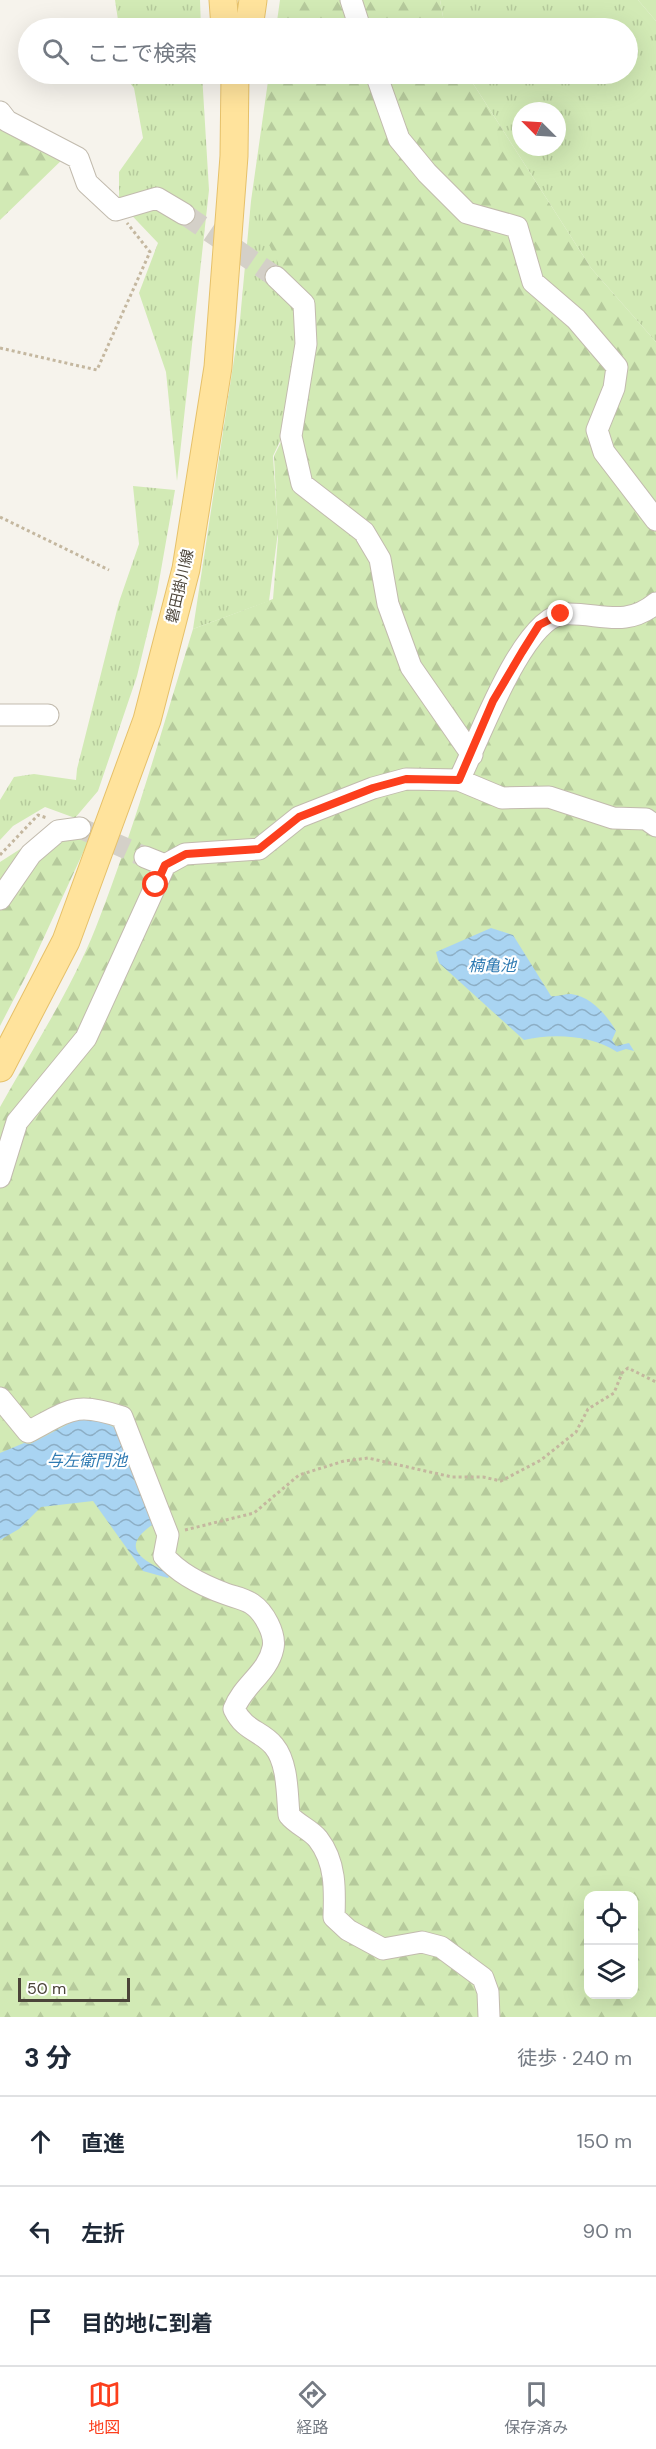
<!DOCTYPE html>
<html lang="ja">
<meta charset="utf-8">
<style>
body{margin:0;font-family:"DM Sans","Noto Sans JP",sans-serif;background:#f2f2f3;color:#1f2937}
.controls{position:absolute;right:18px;bottom:18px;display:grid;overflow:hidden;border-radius:12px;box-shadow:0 6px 24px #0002}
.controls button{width:54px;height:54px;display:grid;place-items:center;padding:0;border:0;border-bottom:2px solid #e0e1e3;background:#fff;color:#1f2937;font:30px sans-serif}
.compass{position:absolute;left:512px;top:102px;width:54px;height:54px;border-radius:50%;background:#fff;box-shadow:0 6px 24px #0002;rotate:294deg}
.scale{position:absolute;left:18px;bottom:15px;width:112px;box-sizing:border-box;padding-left:6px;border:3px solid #4b4439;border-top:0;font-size:16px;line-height:21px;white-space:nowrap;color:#4b4439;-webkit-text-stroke:4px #fff;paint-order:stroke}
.stop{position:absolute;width:18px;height:18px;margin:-14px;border:4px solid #fc3f1d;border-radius:50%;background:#fff}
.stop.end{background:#fc3f1d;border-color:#fff;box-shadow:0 2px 6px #0008}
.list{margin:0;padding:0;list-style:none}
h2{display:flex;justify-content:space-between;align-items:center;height:78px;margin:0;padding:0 24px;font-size:26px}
h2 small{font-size:20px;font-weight:400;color:#747a83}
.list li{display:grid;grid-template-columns:39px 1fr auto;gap:18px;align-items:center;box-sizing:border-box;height:90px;padding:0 24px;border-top:2px solid #e0e1e3}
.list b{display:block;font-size:22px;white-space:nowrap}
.list em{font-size:20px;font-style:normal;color:#747a83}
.icon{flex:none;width:33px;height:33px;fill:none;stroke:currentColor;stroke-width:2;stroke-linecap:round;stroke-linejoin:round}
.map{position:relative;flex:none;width:656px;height:2017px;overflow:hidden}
.search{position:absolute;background:#fff;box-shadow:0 6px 24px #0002;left:18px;right:18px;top:18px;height:66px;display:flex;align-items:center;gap:15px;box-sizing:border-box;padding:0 21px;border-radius:33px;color:#747a83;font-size:22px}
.sheet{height:348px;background:#fff}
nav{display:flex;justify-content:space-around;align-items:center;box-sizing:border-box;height:84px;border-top:2px solid #e0e1e3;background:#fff;font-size:16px;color:#747a83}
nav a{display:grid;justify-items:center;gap:3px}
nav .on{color:#fc3f1d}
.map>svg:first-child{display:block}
.grass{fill:url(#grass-tufts);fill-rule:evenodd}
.forest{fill:url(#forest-firs);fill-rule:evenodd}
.water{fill:url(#water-waves)}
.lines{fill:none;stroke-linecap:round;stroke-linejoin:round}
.minor-tunnel{stroke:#d4d0c8;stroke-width:21;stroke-dasharray:21 10;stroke-linecap:butt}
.minor-casing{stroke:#c2bbae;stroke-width:23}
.major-casing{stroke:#e6c16a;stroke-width:29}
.path{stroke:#c4b79f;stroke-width:3;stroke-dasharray:3 3;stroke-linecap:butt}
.minor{stroke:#fff;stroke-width:21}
.major{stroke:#ffe39c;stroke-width:27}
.route{stroke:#fc3f1d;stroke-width:8}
.labels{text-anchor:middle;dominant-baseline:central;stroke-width:4.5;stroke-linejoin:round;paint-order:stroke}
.street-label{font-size:15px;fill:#4b4439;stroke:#fff}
.water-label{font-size:16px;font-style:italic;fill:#2e7ab2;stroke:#fff}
</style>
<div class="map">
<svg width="656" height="2017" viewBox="0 0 656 2017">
<defs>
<pattern id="grass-tufts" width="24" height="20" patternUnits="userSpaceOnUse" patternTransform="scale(1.5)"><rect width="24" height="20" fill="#d2eab5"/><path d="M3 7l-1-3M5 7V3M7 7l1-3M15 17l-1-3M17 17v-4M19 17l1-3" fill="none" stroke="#b6ca9c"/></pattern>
<pattern id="forest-firs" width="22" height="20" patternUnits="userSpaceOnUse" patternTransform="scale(1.5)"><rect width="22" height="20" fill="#d2eab5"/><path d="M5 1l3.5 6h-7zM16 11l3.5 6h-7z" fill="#b6ca9c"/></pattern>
<pattern id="water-waves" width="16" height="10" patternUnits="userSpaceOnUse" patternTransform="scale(1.5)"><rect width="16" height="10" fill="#a9d4f2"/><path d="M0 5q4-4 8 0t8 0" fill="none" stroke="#8caec5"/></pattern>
</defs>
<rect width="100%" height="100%" fill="#f6f3ec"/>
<path class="grass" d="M115,0h85l1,28h-90l7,-8z
M440,0h198l18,21v321l-65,-74 -124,-194h161v-46h-183zM521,111h36v36h-36z
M123,74h79l7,116 -32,291 -11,-109 -27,-79 19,-50 -39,-41v-30l24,-34 -9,-50z
M269,74l26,222 11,48 -11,66 -22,46 5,76 -9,69 -76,28 47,-309 11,-119z
M133,486l42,4 -18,103 -20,83 -39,115 -23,27 -30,-11 -32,19 -13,14v-40l14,-23 20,-3 42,6 1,-11 42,-167 20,-58z
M39,837l-39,54v-29z"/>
<path class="forest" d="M280,0h160l5,28h-169z
M638,0h18v21z
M270,74h197l124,194 65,74v1675h-656v-910c33,-59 71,-117 96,-180 38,-97 66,-198 97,-298l80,-30 5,-61 -4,-82 21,-42 11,-70 -11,-48 -32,-63v-110zM588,1896h46v98h-46z
M0,110l69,43 -69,67z
M58,831h35l-65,141 -28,54v-123z"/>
<path class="water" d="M491,928l22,7 38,61c7,1 13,-2 20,-2 19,2 36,21 45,37l-4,9 4,6 13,-3 5,8 -8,-2 -9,3c-24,-17 -65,-19 -93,-12l-85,-77 -3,-11z
M78,1419l24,2 17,9 35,75 -2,20c-34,24 -8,35 18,49l-2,4 -25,-7 -50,-70 -52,6 -22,22 -19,11v-87l24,-10 6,1z"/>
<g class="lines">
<path class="minor-tunnel" d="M184,214l92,63
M80,828l65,29"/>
<defs>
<path id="minor" d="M351,0l9,28
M376,74l23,65 28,34 40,40 50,14 16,55 43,37 41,48 -3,21 -17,42 7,22 52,68
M0,112l7,9 71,37 9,25 29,27 41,-12 27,16
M276,277l28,27 2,40 -15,92 11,48 62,48 16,27 8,45 23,63 61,88
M0,715h48
M459,780l43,18 47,-1 64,21 33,1 10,7
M145,857l20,8 20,-11 74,-5 40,-32 74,-29 33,-9 53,1c18,-35 63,-163 105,-166 34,-2 61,15 92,-11
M0,899l31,-45 27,-23 22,-3
M0,1177l17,-55 69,-84 79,-173
M0,1398l28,34c42,-22 47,-31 94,-15l46,118 -4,21c16,19 40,30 62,38 8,3 19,5 26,10 12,8 24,30 21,44 -5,25 -30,37 -39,61 11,23 27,21 40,37 14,17 13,48 15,69 8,10 21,14 29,24 18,23 17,51 16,78l14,13 35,19 39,-7 19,5 42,31 5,14 1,25"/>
<path id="major" d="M223,0l2,28
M249,28l4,-28
M0,1068l66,-127 81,-221 39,-151 32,-202 16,-211 1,-82"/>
</defs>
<use href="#minor" class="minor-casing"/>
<use href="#major" class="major-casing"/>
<path class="path" d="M0,348l97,22 53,-118 -23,-29
M0,517l109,53
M0,855l38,-40 9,3
M185,1530l69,-17 45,-38 45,-14 24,-3 84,19h31l18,4 40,-21 35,-28 12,-23 26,-16 8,-20 6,-5 28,14"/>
<use href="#minor" class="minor"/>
<use href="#major" class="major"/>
</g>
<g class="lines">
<path class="route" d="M156,885l9,-20 21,-11 73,-5 40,-32 74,-29 33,-9 53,1 34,-79 29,-49 17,-27 22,-11"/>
</g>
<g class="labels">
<g class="street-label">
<text transform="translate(180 586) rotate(-77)">磐田掛川線</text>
</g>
<g class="water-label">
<text x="492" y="965">楠亀池</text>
<text x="87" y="1460">与左衛門池</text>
</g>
</g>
</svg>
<div class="controls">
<button><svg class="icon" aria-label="locate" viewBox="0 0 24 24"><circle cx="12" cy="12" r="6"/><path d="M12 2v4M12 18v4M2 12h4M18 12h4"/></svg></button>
<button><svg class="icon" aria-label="layers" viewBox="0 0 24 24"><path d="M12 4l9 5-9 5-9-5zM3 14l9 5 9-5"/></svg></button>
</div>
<svg class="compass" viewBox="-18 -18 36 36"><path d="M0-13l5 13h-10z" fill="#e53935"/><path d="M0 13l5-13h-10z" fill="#747a83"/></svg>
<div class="scale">50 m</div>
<div class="stop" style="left:156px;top:885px"></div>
<div class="stop end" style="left:561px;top:614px"></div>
<div class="search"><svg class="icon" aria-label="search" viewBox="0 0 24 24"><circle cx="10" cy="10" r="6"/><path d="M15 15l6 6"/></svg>ここで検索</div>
</div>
<section class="sheet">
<h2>3 分<small>徒歩 · 240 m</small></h2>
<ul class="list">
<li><svg class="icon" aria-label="ahead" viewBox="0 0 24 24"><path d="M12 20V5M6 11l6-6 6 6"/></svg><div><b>直進</b></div><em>150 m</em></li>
<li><svg class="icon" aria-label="left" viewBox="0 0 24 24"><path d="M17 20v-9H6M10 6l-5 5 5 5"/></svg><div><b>左折</b></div><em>90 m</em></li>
<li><svg class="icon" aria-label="arrive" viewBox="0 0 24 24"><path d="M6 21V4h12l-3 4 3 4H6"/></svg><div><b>目的地に到着</b></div></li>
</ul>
</section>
<nav>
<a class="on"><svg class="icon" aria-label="map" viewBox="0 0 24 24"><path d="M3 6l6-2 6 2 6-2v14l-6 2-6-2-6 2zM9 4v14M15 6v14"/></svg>地図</a>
<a><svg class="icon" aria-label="directions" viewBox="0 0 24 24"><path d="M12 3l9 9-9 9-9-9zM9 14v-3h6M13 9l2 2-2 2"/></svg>経路</a>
<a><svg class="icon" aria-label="saved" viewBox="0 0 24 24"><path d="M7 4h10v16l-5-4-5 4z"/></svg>保存済み</a>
</nav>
